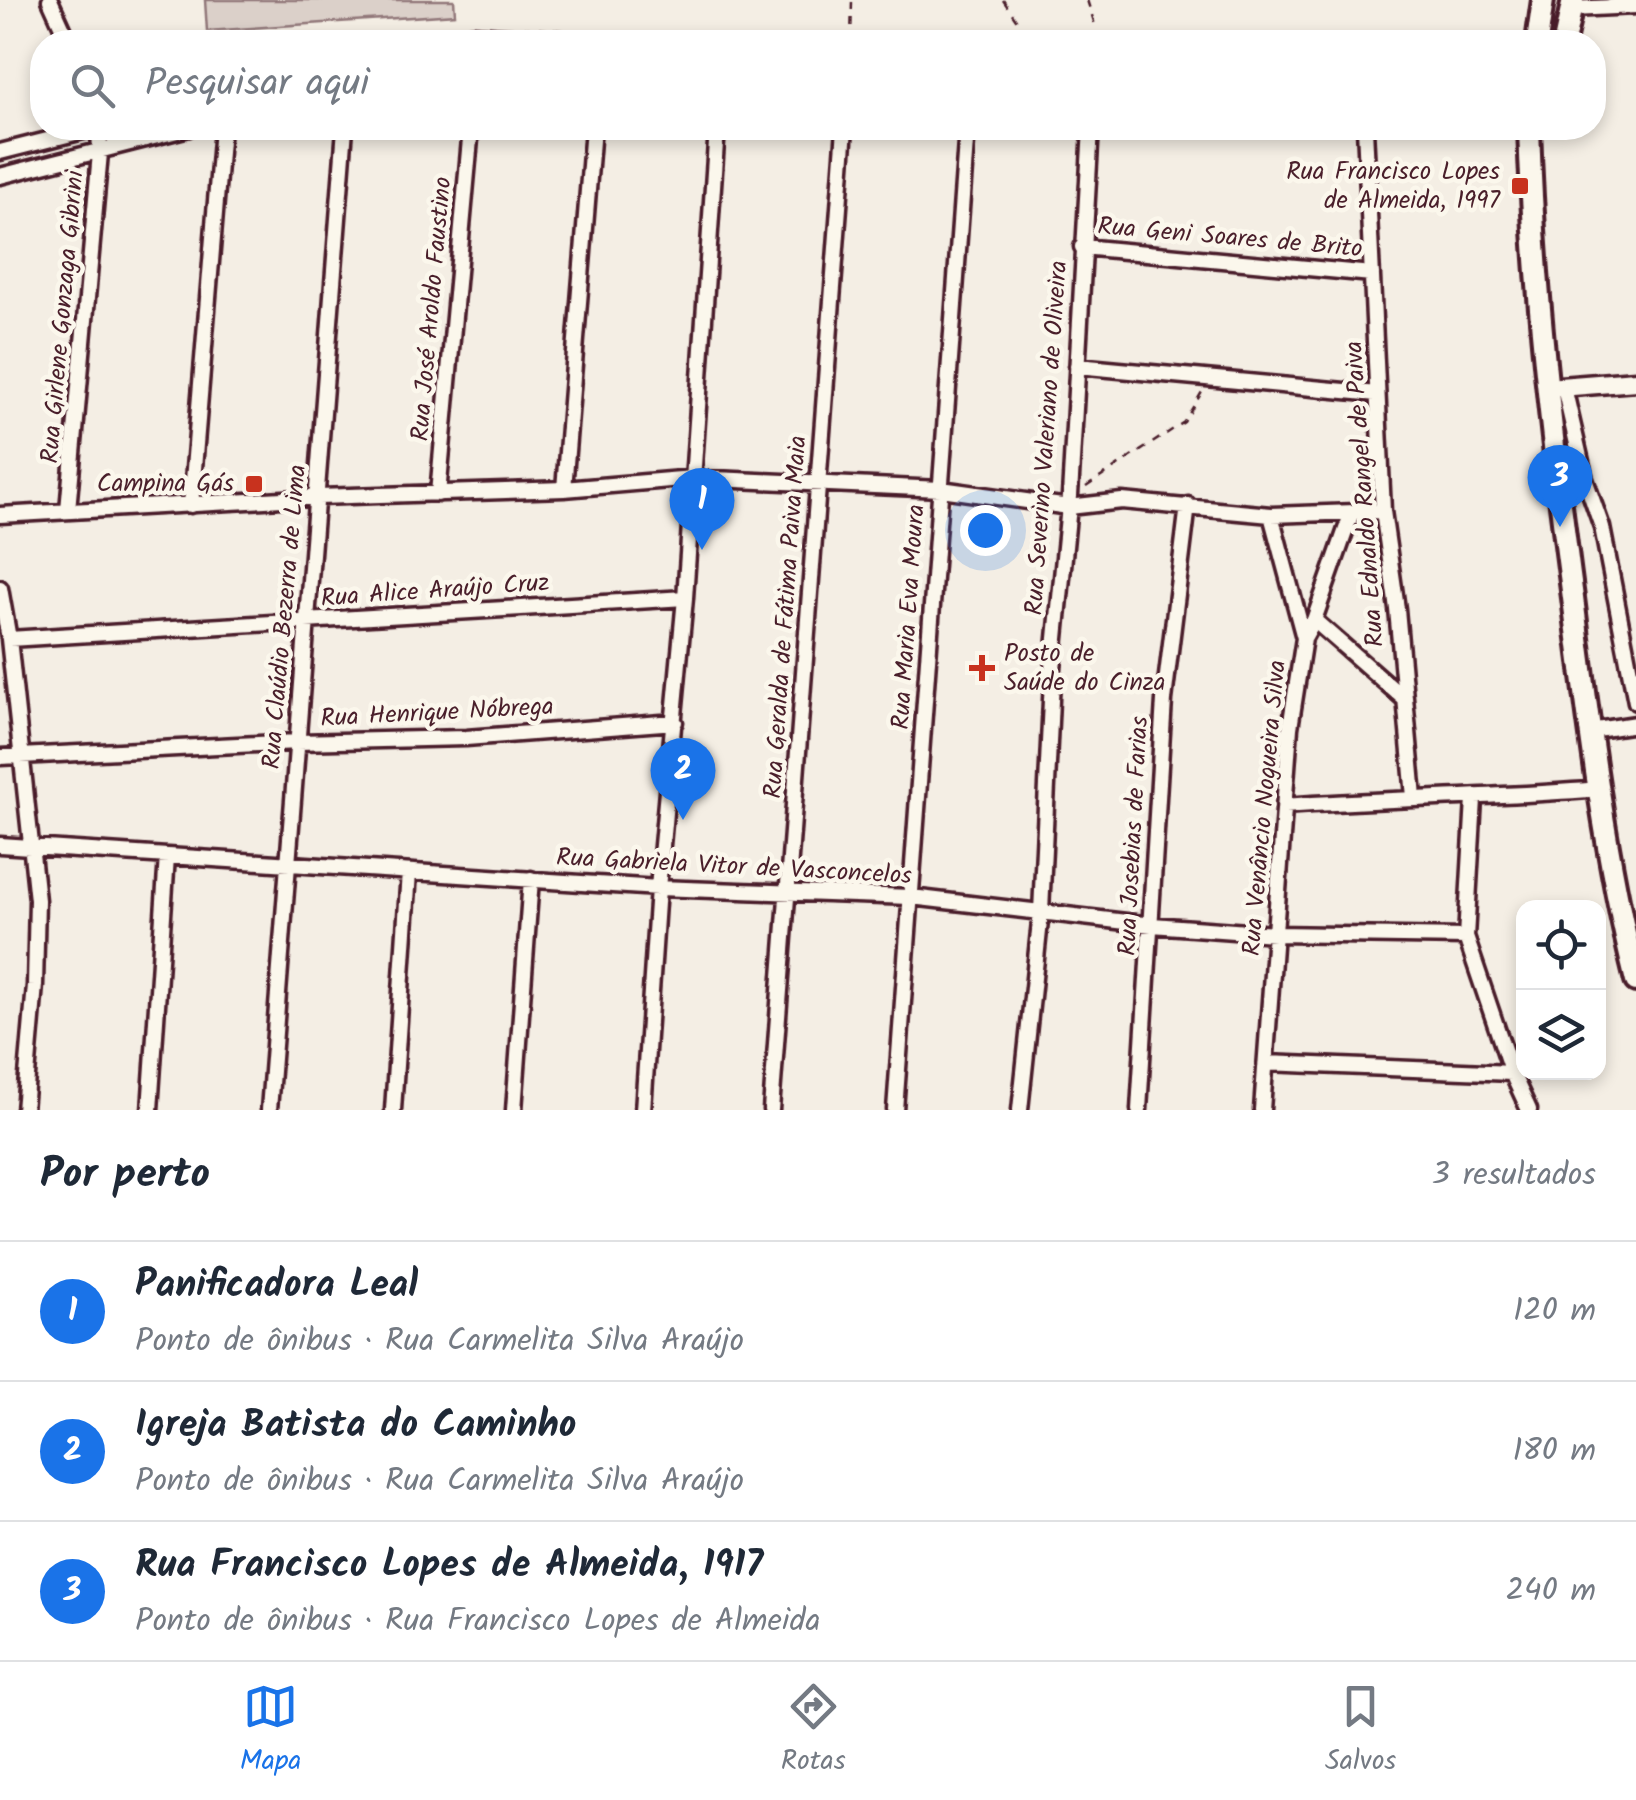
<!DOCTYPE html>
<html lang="pt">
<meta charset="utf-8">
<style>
body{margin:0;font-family:Kalam,sans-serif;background:#f2f2f3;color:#1f2937}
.controls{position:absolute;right:30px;bottom:30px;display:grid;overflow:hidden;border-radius:20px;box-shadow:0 5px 15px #0003}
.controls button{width:90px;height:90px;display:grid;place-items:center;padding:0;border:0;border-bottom:2px solid #e0e1e3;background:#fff;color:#1f2937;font:50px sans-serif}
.you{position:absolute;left:985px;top:530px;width:35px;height:35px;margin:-25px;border:8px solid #fff;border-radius:50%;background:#1a73e8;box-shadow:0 0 0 15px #1a73e833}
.badge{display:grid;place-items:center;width:65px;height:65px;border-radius:50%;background:#1a73e8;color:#fff;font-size:32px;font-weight:700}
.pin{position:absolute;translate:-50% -82px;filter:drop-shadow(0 2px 5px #0008)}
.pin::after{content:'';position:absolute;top:52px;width:35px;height:30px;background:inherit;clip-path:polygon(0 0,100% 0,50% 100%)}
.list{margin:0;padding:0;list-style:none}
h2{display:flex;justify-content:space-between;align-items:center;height:130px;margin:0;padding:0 40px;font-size:42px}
h2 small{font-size:32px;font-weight:400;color:#747a83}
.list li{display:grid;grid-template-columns:65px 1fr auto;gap:30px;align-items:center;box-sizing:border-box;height:140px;padding:0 40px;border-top:2px solid #e0e1e3}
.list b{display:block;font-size:38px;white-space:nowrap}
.list p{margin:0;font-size:32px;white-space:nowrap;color:#747a83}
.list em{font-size:32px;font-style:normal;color:#747a83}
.icon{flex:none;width:55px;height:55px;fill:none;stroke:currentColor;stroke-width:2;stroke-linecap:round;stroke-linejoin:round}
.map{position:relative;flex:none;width:1636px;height:1110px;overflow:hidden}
.search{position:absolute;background:#fff;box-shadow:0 5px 15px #0003;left:30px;right:30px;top:30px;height:110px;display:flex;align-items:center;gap:25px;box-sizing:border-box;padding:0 35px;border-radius:40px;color:#747a83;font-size:38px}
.sheet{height:550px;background:#fff}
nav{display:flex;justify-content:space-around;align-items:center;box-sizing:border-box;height:140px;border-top:2px solid #e0e1e3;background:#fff;font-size:28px;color:#747a83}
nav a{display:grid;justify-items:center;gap:5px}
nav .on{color:#1a73e8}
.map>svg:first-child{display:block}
.grass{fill:#dbd0c9;stroke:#92787a;stroke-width:2.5}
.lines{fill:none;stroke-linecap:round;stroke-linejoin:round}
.minor-casing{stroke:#4a1f2b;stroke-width:21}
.tertiary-casing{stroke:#4a1f2b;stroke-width:25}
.secondary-casing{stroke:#4a1f2b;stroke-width:28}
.path{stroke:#4a1f2b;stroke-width:2.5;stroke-dasharray:8 8;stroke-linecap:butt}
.minor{stroke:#fbf7ec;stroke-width:14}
.tertiary{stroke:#fbf7ec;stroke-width:18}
.secondary{stroke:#fbf7ec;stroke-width:20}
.poi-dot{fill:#c8321e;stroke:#fbf7ec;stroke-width:4}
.labels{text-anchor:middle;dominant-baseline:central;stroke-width:9;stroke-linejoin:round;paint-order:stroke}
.poi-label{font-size:25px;fill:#4a1f2b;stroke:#fbf7ec;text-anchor:end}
.street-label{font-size:25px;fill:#4a1f2b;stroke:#fbf7ec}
</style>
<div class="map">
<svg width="1636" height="1110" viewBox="0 0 1636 1110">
<rect width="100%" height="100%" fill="#f4eee4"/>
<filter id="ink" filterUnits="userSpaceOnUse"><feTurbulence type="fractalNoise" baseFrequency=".01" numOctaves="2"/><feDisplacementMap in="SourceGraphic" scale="20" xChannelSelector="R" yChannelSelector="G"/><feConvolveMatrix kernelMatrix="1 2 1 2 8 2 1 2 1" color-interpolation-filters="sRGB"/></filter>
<g filter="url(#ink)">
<path class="grass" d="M205,0h249l1,14 -248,17z"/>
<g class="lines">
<defs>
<path id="minor" d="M50,0l19,42
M1571,9l65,-3
M419,42l53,-8 134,8
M1365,128l18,383 14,98 17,188
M0,152l95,-24
M0,176l189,-48
M1082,247l290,27
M1077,366l300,28
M1564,387l21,92 17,48 34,175
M564,489l29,-361
M438,494l33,-366
M191,505l31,-377
M68,510l32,-357 -1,-25
M0,515l318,-18 246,-8 129,-11 248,11 128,18 53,-6 149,14 112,-4
M0,588l9,51 28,261 -2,85 -11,125
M1314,620l88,77
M1304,638l10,-18 38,-108
M9,639l676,-41
M1590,731l46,-7
M0,757l297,-15 169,-4 209,-16
M1474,799l-8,138 46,136 17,37
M1285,806c105,-8 210,-8 315,-17
M0,845l658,43 253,9 241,28 123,9 191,3
M1266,1063l246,10
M150,1110l17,-254
M269,1110l76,-982
M393,1110l16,-238
M514,1110l17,-231
M643,1110l15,-222 27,-290 32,-470
M771,1110l74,-982
M895,1110l72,-982
M1020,1110l21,-198 11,-233 18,-183 21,-368
M1139,1110l25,-410 24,-195
M1262,1110l28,-382 14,-90 -33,-123"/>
<path id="tertiary" d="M1547,388l89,-7"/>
<path id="secondary" d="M1537,42l6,-42
M1564,42l9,-42
M1529,128c5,157 23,313 44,470 16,128 32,258 63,383"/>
</defs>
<use href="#minor" class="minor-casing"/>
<use href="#tertiary" class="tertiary-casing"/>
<use href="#secondary" class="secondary-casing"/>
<path class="path" d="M1003,0l17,25
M1087,0l9,28
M851,42l1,-42
M1086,487l98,-65 18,-30"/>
<use href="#minor" class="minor"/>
<use href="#tertiary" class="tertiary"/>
<use href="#secondary" class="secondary"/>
</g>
</g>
<g class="poi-dot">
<rect x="1510" y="176" width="20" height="20" rx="5"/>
<rect x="244" y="474" width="20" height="20" rx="5"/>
<path d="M977 653h10v10h10v10h-10v10h-10v-10h-10v-10h10z"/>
</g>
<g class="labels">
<g class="poi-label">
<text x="1500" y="172">Rua Francisco Lopes<tspan x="1500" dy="29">de Almeida, 1997</tspan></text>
<text x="234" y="484">Campina Gás</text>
<text x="1004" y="654" text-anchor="start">Posto de<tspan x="1004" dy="29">Saúde do Cinza</tspan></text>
</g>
<g class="street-label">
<text transform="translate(1230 238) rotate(5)">Rua Geni Soares de Brito</text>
<text transform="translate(432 309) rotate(-85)">Rua José Aroldo Faustino</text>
<text transform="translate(63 317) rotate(-85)">Rua Girlene Gonzaga Gibrini</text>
<text transform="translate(1047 438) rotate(-86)">Rua Severino Valeriano de Oliveira</text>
<text transform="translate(1365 494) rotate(-94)">Rua Ednaldo Rangel de Paiva</text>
<text transform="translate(435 591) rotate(-4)">Rua Alice Araújo Cruz</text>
<text transform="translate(285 617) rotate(-85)">Rua Claúdio Bezerra de Lima</text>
<text transform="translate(786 617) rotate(-86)">Rua Geralda de Fátima Paiva Maia</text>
<text transform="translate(909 617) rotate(-86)">Rua Maria Eva Moura</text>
<text transform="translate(437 713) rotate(-3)">Rua Henrique Nóbrega</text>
<text transform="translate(1265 808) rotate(-85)">Rua Venâncio Nogueira Silva</text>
<text transform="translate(1134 836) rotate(-87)">Rua Josebias de Farias</text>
<text transform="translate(734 867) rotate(3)">Rua Gabriela Vitor de Vasconcelos</text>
</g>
</g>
</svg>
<div class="controls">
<button><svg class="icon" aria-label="locate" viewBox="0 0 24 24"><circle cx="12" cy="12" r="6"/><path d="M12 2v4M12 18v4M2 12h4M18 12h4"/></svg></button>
<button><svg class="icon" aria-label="layers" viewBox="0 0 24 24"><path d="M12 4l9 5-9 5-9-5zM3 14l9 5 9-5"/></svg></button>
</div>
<div class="you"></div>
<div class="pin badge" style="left:702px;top:550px">1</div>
<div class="pin badge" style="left:683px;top:820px">2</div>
<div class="pin badge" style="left:1560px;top:527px">3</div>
<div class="search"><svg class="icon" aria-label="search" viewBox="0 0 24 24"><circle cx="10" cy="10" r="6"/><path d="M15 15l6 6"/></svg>Pesquisar aqui</div>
</div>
<section class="sheet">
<h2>Por perto<small>3 resultados</small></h2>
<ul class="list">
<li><span class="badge">1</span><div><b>Panificadora Leal</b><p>Ponto de ônibus · Rua Carmelita Silva Araújo</p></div><em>120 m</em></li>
<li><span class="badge">2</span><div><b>Igreja Batista do Caminho</b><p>Ponto de ônibus · Rua Carmelita Silva Araújo</p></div><em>180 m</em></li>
<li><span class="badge">3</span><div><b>Rua Francisco Lopes de Almeida, 1917</b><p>Ponto de ônibus · Rua Francisco Lopes de Almeida</p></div><em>240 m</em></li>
</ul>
</section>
<nav>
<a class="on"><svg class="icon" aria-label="map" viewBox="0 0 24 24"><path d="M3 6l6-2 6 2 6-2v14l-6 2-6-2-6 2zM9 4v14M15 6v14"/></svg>Mapa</a>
<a><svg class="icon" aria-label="directions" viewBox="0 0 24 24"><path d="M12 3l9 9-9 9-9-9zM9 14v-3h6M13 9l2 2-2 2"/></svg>Rotas</a>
<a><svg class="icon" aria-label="saved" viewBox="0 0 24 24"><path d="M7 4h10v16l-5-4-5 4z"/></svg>Salvos</a>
</nav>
